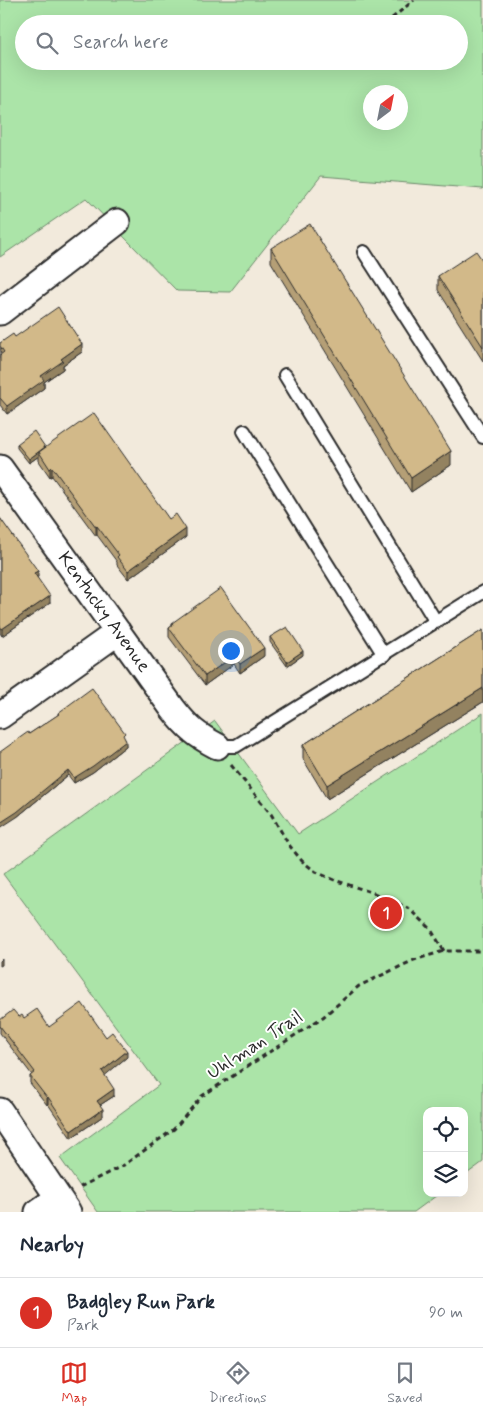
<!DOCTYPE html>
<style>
body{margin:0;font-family:Mynerve,sans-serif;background:#f6f6f7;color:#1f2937}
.controls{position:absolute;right:15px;bottom:15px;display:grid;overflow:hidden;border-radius:10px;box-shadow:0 5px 20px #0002}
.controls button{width:45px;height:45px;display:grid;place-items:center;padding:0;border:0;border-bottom:1px solid #e0e1e3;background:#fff;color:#1f2937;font:25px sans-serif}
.compass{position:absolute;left:363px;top:85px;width:45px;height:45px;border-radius:50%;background:#fff;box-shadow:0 5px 20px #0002;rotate:32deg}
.you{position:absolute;left:230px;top:650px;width:18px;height:18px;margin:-12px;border:4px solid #fff;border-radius:50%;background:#1a73e8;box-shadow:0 0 0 8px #1a73e833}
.badge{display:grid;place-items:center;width:32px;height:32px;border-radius:50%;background:#d93025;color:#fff;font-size:16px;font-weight:700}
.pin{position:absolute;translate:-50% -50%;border:2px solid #fff;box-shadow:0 1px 5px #0006}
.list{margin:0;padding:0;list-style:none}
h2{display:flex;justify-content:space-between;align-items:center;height:65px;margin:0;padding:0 20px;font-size:21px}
h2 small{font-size:16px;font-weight:400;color:#747a83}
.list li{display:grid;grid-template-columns:32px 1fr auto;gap:15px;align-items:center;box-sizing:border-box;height:70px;padding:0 20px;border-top:1px solid #e0e1e3}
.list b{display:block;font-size:19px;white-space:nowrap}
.list p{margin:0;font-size:16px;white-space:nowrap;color:#747a83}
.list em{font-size:16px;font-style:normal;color:#747a83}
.icon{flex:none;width:28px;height:28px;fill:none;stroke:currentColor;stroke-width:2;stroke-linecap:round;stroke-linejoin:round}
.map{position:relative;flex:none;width:483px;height:1212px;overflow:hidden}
.search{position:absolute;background:#fff;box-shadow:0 5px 20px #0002;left:15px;right:15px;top:15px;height:55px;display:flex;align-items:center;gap:12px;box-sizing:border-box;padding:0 18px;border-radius:28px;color:#747a83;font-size:19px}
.sheet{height:135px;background:#fff}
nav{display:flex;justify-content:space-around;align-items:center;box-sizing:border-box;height:70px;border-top:1px solid #e0e1e3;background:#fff;font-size:14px;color:#747a83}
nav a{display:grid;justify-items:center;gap:2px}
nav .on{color:#d93025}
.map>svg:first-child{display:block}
.green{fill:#abe4a8;stroke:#6b886a;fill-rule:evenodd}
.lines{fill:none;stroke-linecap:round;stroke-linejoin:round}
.lane-casing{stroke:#2b2b2b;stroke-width:16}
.street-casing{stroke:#2b2b2b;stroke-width:29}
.path{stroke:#2b2b2b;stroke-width:3;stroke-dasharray:5 4;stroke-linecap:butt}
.lane{stroke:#fff;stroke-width:12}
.street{stroke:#fff;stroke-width:25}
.wall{fill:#b59f76;stroke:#2b2b2b}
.shaded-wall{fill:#938260;stroke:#2b2b2b}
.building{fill:#d2b989;stroke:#2b2b2b}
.labels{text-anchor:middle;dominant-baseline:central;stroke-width:4;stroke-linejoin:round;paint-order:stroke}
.street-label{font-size:19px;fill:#2b2b2b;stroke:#fff}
</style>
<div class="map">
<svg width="483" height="1212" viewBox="0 0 483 1212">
<rect width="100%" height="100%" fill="#f2eadc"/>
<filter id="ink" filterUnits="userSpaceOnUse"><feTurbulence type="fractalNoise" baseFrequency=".02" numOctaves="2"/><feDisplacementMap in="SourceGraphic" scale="10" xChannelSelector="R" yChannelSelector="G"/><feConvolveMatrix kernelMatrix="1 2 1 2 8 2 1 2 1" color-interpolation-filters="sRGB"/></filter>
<g filter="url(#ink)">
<path class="green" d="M0,0h483v189l-162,-13 -91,116 -53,-1 -91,-93 -86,59zM24,24h435v37h-435zM370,92h30v30h-30z
M483,713v449l-19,14v-65h-37v82h13l-26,19h-316l-38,-54 99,-73 -156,-211 212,-153 83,113z"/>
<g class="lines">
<defs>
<path id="lane" d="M364,252l119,185
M285,375l151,247
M244,431l140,224
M217,746h19l247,-154"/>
<path id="street" d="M0,312l117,-90
M0,468l173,241c15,19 23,26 44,37
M0,716l118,-84
M0,1111l68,101
M38,1212l20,-14"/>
</defs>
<use href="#lane" class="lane-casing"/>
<use href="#street" class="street-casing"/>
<path class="path" d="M385,24l29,-24
M333,68l8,-7
M231,765l40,49 18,31 13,16 14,11 21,9 37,12 36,16 20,19 14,23
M80,1187l44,-22 50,-36 28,-33 121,-79 36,-31 55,-26 30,-9h39"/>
<use href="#lane" class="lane"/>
<use href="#street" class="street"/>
</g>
<path class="wall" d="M271,248l180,217 -40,27 -140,-230z
M483,261v100l-45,-71v-14z
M15,337l67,15 -19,13v4l-19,13v6l-37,26 -7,-9v-50h1l-1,-12z
M17,444l28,3 124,72 17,18 -58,42 -11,-14v-3l-20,-27 -1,1 -44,-60 -2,1 -11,-16v-5l-10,7 -12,-15z
M0,518l38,59 -1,1 13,25 -48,33 -2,-3z
M172,623l92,33 -24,17 -6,-9 -29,21 -36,-48v-9l3,-2z
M483,630v72l-156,97 -24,-40v-14z
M270,637l33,18 -16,11 -17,-24z
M58,713l67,26 1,7 -33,26 -19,11 -6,-8 -51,42 12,-83 29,-19z
M19,1017l5,1 25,9 57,10 21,20 -23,18 10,21 -14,9 3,11 -32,22 -23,-34 -1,1 -17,-22v-7l2,-1 -32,-42v-13z"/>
<path class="shaded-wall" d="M82,344v8l-19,13v4l-19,13v6l-37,26v-8l54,-47z
M45,447l-6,5v4l-10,7v-4z
M451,451v14l-40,27v-14z
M52,467v9l-2,1v-8z
M97,526v9l-1,1v-9z
M186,529v8l-58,42v-8z
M38,571v6l-4,3v-7z
M50,596v7l-48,33v-7z
M264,648v8l-24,17v-9z
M303,651v4l-16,11v-4z
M234,656v8l-29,21v-9z
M483,688v14l-156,97v-14z
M126,741v5l-33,26 -19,11v-5z
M68,770v5l-51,42 -17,11v-5z
M2,959v6l-2,1v-5z
M127,1051v6l-25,21v-7z
M114,1089v7l-17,11v-6z
M48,1097v7l-1,1v-7z
M103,1109v7l-32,22v-7z"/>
<path class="building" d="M310,224l141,227 -40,27 -140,-230z
M476,251l7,10v86l-45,-71z
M58,307l24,37 -21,15 2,2 -22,15 3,4 -37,26 -7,-8v-43l4,-3 -4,-6v-3l13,-9 2,3z
M94,413l75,106 7,-5 10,15 -58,42 -11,-14 2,-2 -22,-29 -1,1 -44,-60 -2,2 -11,-17z
M34,431l11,16 -16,12 -12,-15z
M0,518l38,53 -4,2 16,23 -48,33 -2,-3z
M221,588l43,60 -24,16 -6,-8 -29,20 -36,-48 4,-3 -1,-2z
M287,627l16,24 -16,11 -17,-25z
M483,630v58l-156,97 -24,-40z
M92,688l33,45 -2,2 3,6 -33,25 -19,12 -6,-8 -51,42 -17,11v-71l28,-20 1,2 30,-20 -1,-1z
M82,1003l24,34 6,-5 15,19 -25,20 12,18 -17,12 6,8 -32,22 -23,-34 -1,1 -17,-22 5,-4 -35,-46v-6l13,-10 6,7 3,-2 2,3 13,-9 12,18z"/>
</g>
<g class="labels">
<g class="street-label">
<text transform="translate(104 612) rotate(54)">Kentucky Avenue</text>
<text transform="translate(255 1045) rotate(-33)">Uhlman Trail</text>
</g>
</g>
</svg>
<div class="controls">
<button><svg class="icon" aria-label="locate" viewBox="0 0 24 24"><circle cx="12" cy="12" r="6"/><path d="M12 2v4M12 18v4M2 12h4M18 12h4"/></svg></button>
<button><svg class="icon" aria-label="layers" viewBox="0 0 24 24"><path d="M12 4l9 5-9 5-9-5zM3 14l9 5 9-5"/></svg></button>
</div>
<svg class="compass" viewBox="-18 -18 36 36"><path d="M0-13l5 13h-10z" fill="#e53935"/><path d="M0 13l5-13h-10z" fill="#747a83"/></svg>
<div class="you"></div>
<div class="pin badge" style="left:386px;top:913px">1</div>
<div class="search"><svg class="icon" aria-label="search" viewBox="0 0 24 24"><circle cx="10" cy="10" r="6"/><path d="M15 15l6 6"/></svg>Search here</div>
</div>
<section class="sheet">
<h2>Nearby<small></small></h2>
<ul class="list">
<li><span class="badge">1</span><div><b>Badgley Run Park</b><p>Park</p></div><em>90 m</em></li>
</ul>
</section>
<nav>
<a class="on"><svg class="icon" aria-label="map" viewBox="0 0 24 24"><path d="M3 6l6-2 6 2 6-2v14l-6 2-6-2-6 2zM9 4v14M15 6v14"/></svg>Map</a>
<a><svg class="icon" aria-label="directions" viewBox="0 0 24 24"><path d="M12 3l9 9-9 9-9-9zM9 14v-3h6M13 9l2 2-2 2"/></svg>Directions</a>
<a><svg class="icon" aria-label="saved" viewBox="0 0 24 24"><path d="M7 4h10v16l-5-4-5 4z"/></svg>Saved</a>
</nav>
